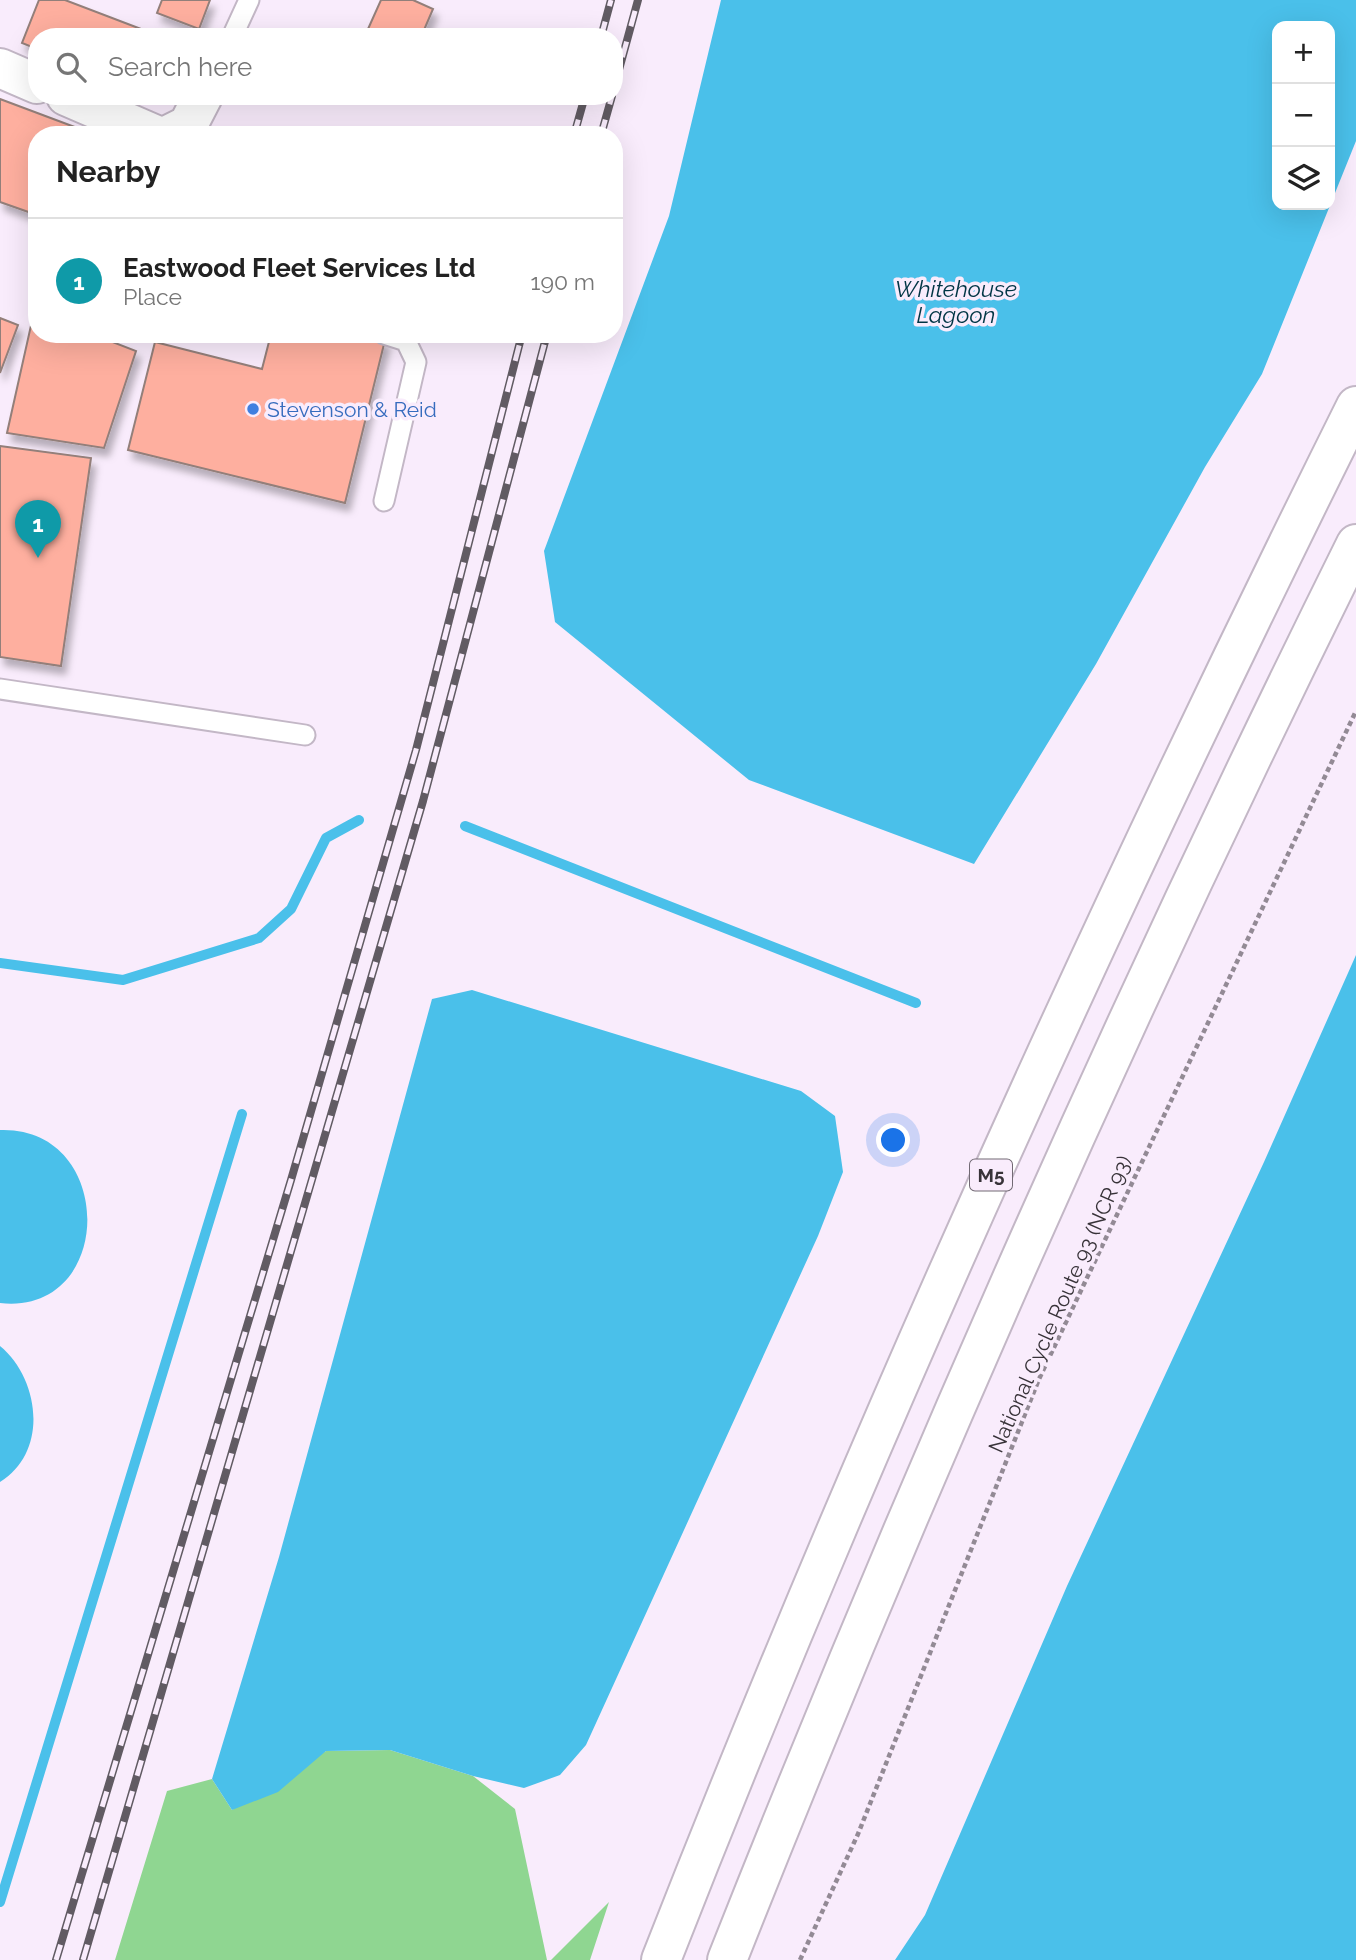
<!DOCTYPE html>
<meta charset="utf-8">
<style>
body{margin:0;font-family:Raleway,sans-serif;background:#f6f6f6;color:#222}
.controls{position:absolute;right:21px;top:21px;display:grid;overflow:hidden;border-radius:14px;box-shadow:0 7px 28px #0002}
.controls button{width:63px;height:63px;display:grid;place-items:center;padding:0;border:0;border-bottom:2px solid #e0e0e0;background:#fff;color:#222;font:35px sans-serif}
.you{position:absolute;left:894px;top:1141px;width:24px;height:24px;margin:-18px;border:5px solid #fff;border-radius:50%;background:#1a73e8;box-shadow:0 0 0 10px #1a73e833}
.badge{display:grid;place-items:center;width:46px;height:46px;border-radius:50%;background:#0b8043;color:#fff;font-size:23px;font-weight:700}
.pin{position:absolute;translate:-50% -58px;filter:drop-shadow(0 2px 4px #0008)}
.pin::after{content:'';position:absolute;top:37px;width:24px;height:21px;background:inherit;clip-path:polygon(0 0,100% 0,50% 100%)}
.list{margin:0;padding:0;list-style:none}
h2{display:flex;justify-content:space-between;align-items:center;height:91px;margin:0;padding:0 28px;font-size:30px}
h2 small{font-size:23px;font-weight:400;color:#767676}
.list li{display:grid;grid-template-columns:46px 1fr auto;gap:21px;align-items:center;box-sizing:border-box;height:126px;padding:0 28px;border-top:2px solid #e0e0e0}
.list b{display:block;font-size:26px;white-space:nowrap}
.list p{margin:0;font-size:23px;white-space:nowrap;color:#767676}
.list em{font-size:23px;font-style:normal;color:#767676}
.icon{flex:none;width:38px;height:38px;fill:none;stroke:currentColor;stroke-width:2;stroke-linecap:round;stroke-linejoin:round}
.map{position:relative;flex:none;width:1356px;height:1960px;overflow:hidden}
.search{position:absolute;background:#fff;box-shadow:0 7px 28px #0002;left:28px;top:28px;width:595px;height:77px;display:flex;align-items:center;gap:18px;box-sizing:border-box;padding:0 24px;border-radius:28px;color:#767676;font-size:26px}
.panel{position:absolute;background:#fff;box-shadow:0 7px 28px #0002;left:28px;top:126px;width:595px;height:217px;border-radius:28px}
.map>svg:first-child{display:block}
.forest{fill:#8fd691}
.water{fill:#4ac0ea;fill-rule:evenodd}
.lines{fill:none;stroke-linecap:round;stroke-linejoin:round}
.stream{stroke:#4ac0ea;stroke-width:10}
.building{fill:#feaf9f;stroke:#937f7a;stroke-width:2;filter:url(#shadow)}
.service-casing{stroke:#c3b7c6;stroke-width:23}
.minor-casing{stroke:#c3b7c6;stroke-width:42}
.motorway-casing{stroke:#c3b7c6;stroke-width:42}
.path{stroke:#938a95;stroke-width:4.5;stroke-dasharray:5 3.5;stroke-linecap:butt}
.service{stroke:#fff;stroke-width:19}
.minor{stroke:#fff;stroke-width:38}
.motorway{stroke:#fff;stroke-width:38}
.rail-casing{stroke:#615b63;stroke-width:8}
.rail{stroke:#f9ecfc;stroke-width:5;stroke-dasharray:16;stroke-linecap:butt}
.shop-dot{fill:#3f7fe0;stroke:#f9ecfc;stroke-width:2.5}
.labels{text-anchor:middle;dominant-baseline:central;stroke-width:7;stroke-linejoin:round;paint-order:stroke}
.shield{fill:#f9ecfc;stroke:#726a74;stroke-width:2}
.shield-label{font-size:19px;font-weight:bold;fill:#383339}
.shop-label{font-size:21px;fill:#366cbe;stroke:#f9ecfc;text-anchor:start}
.street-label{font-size:21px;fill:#383339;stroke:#f9ecfc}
.water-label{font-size:23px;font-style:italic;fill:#003545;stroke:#f9ecfc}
</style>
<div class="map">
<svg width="1356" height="1960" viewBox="0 0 1356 1960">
<defs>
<filter id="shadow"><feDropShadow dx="4.5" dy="8" stdDeviation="3.5" flood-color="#0004"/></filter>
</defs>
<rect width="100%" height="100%" fill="#f9ecfc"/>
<path class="forest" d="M390,1750l83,26 42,33 32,151h-432l52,-169 45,-12 20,31 94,-59z
M609,1902l-19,58h-39z"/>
<path class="water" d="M721,0h635v141l-94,233 -57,93 -109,197 -122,200 -225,-84 -194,-158 -11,-71 125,-335zM1330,26v179h-53v-179z
M1356,955v1005h-461l30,-45 142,-329 197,-424z
M472,990l329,101 34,25 8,56 -25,64 -232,509 -26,30 -36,13 -51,-12 -83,-26 -64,1 -48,41 -46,18 -20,-31 67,-222 153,-558z
M0,1130c117,-4 116,186 0,173z
M0,1346c40,33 49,106 0,136z"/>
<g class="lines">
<path class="stream" d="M465,826l451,177
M0,963l123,17 136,-42 32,-29 35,-71 33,-18
M0,1902l242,-788"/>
</g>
<path class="building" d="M39,0h26l97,37h-125v12l-15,-6z
M162,0h48l-11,29 -42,-16z
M381,0h32l20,9 -12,28h-35l-18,-8z
M0,99l96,36h-59v80l-37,-13z
M34,312l3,1v21h55l44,17 -32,97 -97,-15z
M0,318l18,7 -18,48z
M271,334h90l24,6 -40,163 -217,-53 27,-108 107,27z
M0,446l91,12 -30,208 -61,-9z"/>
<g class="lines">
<defs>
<path id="service" d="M232,37l17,-37
M384,501l32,-139 -10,-21 -22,-7
M0,689l305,46"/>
<path id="minor" d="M0,68l37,16
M66,96l90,39
M168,135l20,-10 15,-29"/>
<path id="motorway" d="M661,1960c207,-529 442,-1046 695,-1554
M727,1960c190,-480 399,-953 629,-1416"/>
</defs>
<use href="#service" class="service-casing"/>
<use href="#minor" class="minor-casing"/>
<use href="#motorway" class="motorway-casing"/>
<path class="path" d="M800,1960l58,-126 181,-455 317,-668"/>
<use href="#service" class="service"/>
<use href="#minor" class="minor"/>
<use href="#motorway" class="motorway"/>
<defs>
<path id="rail" d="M601,37l10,-37
M614,88l24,-88
M574,135l11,-39
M601,135l11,-39
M56,1960l235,-780 125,-430 106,-416
M83,1960l340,-1159 124,-467"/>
</defs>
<use href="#rail" class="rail-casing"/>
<use href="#rail" class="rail"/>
</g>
<circle class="shop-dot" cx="253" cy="409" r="7"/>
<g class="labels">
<rect class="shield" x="970" y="1159.5" width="42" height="31" rx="5"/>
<g class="shield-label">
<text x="991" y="1175">M5</text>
</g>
<g class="shop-label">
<text x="267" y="409">Stevenson &amp; Reid</text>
</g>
<g class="street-label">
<text transform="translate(1060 1304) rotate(-66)">National Cycle Route 93 (NCR 93)</text>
</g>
<g class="water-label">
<text x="956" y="288">Whitehouse<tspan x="956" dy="26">Lagoon</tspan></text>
</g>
</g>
</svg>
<div class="controls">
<button>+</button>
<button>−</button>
<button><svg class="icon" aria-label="layers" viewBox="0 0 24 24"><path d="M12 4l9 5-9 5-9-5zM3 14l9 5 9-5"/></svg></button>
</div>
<div class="you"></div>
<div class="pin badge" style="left:38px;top:558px;background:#0f9aa8">1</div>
<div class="search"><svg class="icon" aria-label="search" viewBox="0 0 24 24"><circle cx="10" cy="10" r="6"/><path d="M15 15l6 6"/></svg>Search here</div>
<section class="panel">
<h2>Nearby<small></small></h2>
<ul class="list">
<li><span class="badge" style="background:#0f9aa8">1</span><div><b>Eastwood Fleet Services Ltd</b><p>Place</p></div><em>190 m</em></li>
</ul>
</section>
</div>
